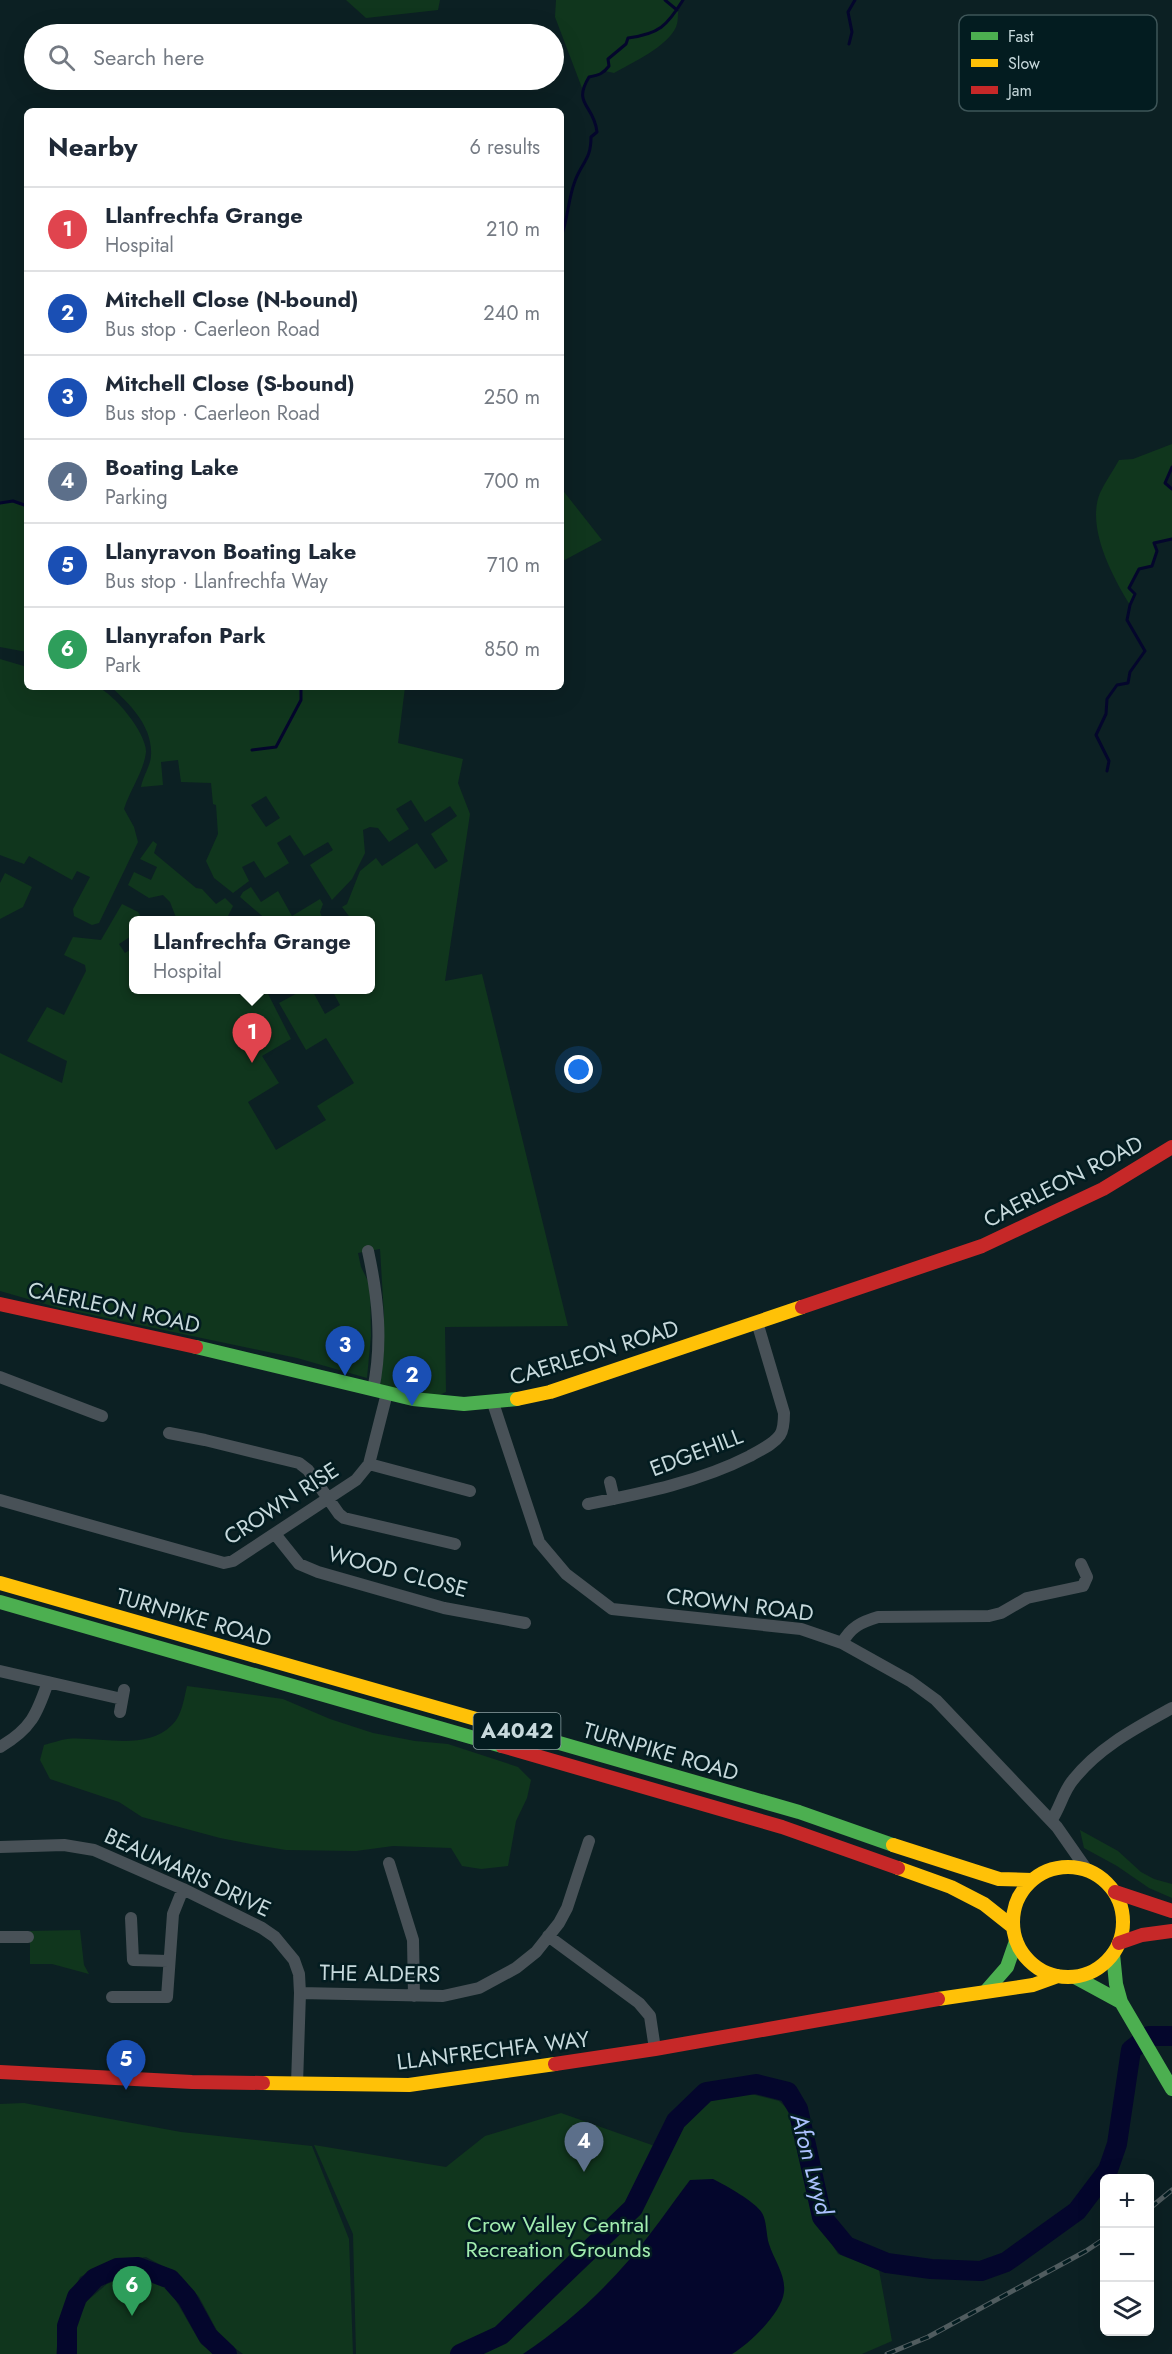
<!DOCTYPE html>
<meta charset="utf-8">
<style>
body{margin:0;font-family:Jost,sans-serif;background:#f2f2f3;color:#1f2937}
.controls{position:absolute;right:18px;bottom:18px;display:grid;overflow:hidden;border-radius:9px;box-shadow:0 6px 24px #0002}
.controls button{width:54px;height:54px;display:grid;place-items:center;padding:0;border:0;border-bottom:2px solid #e0e1e3;background:#fff;color:#1f2937;font:30px sans-serif}
.you{position:absolute;left:579px;top:1070px;width:21px;height:21px;margin:-15px;border:4px solid #fff;border-radius:50%;background:#1a73e8;box-shadow:0 0 0 9px #1a73e833}
.badge{display:grid;place-items:center;width:39px;height:39px;border-radius:50%;background:#86989b;color:#fff;font-size:20px;font-weight:700}
.pin{position:absolute;translate:-50% -50px;filter:drop-shadow(0 2px 3px #0008)}
.pin::after{content:'';position:absolute;top:32px;width:21px;height:18px;background:inherit;clip-path:polygon(0 0,100% 0,50% 100%)}
.popup{position:absolute;left:129px;top:916px;width:246px;height:78px;box-sizing:border-box;display:grid;place-content:center;border-radius:9px;background:#fff;filter:drop-shadow(0 2px 4px #0005);font-size:20px;white-space:nowrap;color:#747a83}
.popup b{font-size:22px;color:#1f2937}
.popup::after{content:'';position:absolute;left:50%;top:100%;margin-left:-12px;border:12px solid transparent;border-top-color:#fff}
.list{margin:0;padding:0;list-style:none}
h2{display:flex;justify-content:space-between;align-items:center;height:78px;margin:0;padding:0 24px;font-size:26px}
h2 small{font-size:20px;font-weight:400;color:#747a83}
.list li{display:grid;grid-template-columns:39px 1fr auto;gap:18px;align-items:center;box-sizing:border-box;height:84px;padding:0 24px;border-top:2px solid #e0e1e3}
.list b{display:block;font-size:22px;white-space:nowrap}
.list p{margin:0;font-size:20px;white-space:nowrap;color:#747a83}
.list em{font-size:20px;font-style:normal;color:#747a83}
.icon{flex:none;width:33px;height:33px;fill:none;stroke:currentColor;stroke-width:2;stroke-linecap:round;stroke-linejoin:round}
.map{position:relative;flex:none;width:1172px;height:2354px;overflow:hidden}
.search{position:absolute;background:#fff;box-shadow:0 6px 24px #0002;left:24px;top:24px;width:540px;height:66px;display:flex;align-items:center;gap:15px;box-sizing:border-box;padding:0 21px;border-radius:33px;color:#747a83;font-size:22px}
.panel{position:absolute;background:#fff;box-shadow:0 6px 24px #0002;left:24px;top:108px;width:540px;height:582px;border-radius:9px}
.map>svg:first-child{display:block}
.green{fill:#10361d;fill-rule:evenodd}
.water{fill:#04062c}
.lines{fill:none;stroke-linecap:round;stroke-linejoin:round}
.stream{stroke:#04062c;stroke-width:3}
.river{stroke:#04062c;stroke-width:20}
.street{stroke:#485157;stroke-width:12}
.fast{stroke:#4caf50;stroke-width:14}
.slow{stroke:#ffc107;stroke-width:14}
.jam{stroke:#c62828;stroke-width:14}
.rail-casing{stroke:#505c5f;stroke-width:5}
.rail{stroke:#031c20;stroke-width:3;stroke-dasharray:9;stroke-linecap:butt}
.labels{text-anchor:middle;dominant-baseline:central;stroke-width:5;stroke-linejoin:round;paint-order:stroke}
.shield{fill:#031c20;stroke:#8ca0a4;stroke-width:1.5}
.shield-label{font-size:21px;font-weight:bold;fill:#c7d9dc}
.street-label{font-size:22px;fill:#c7d9dc;stroke:#031c20}
.park-label{font-size:22px;fill:#a1ecaf;stroke:#031c20}
.water-label{font-size:24px;font-style:italic;fill:#acc1fe;stroke:#031c20}
.key{fill:#031c20;stroke:#3e5558;stroke-width:1.5}
.key-label{font-size:16px;fill:#c7d9dc}
</style>
<div class="map">
<svg width="1172" height="2354" viewBox="0 0 1172 2354">
<rect width="100%" height="100%" fill="#0c2023"/>
<path class="green" d="M346,0h94l-2,10 -72,8z
M556,0h127c-8,12 -3,18 -7,27 -9,20 -43,35 -62,46l-9,-2 -5,4 -11,2 -7,11 -27,-71z
M1172,444v23l-7,16 7,6v50l-18,4 3,8 -5,15 -13,3 -10,18 6,7 -5,11c-18,-29 -44,-78 -30,-112 5,-11 13,-22 19,-33l14,-1z
M561,488l41,52 -41,22z
M13,501l14,5v146l-27,-5v-144z
M0,659l27,8v20c13,0 61,-3 70,0 17,6 50,47 49,65 -2,19 -16,38 -22,57l10,18 4,15 -39,81 -7,2 -18,-9 -1,-7 17,-32 -13,-6 -5,9 -43,-24 -5,8 -24,-9z
M111,687h294l-7,56 65,16 -5,24 12,31 -25,167 37,-7 86,352 -123,1 1,65 -11,5 -57,-12 6,-70 -4,-66 -22,4 3,14 9,18 1,51 -4,42 -70,-20 -238,-50 -59,-17v-238l62,30 5,-22 -40,-20 20,-34 17,8 22,-44 -1,-6 -21,-10 9,-18 28,3 21,-36 16,8 5,8h-9l-1,15 -14,9 6,9 8,-5 1,42h132l25,49 -29,17 17,27 -31,19 28,48 50,-30 -9,-14 37,-23 -28,-45 -20,12 -27,-47 24,-13h9l13,24 15,-9 -8,-15h38v-70h-18l-10,-13 5,-3 13,-33 16,-13 6,8 35,-23 18,26 13,-8 -17,-27 26,-18 -7,-10 -25,16 -14,-22 -15,9 13,20 -20,13 -11,-14 -8,-1 -7,3 2,23 -13,26 -20,21 -22,-35 23,-15 -5,-8 -24,14 -14,-21 -13,8 12,20 -24,15 -11,-17 -12,6 7,14 -16,12 -19,-15 -8,-17 12,-27 -2,-29 -3,-1 -2,-21 -30,-1 -3,-22 -17,2 2,23 -22,2c2,-11 10,-22 10,-32 2,-28 -21,-51 -40,-68zM266,796l14,22 -14,9 -15,-22z
M153,841l4,3 -3,9 42,35 6,1 14,15 9,-6 8,8 -7,14h-49l-7,-18 -7,-7 -14,3 -21,-13 6,-13 17,8 6,-13 -17,-8z
M5,873l27,14 -9,20 -23,12v-36z
M251,887l10,15 17,-11 14,25 28,-17 3,5 -3,8 2,5 -9,3h-46l-27,-23 3,-5z
M187,1686l96,13 47,20 43,14 42,8 33,3 70,23 13,13 -4,18 -11,23 -8,45 -27,3 -19,-3 -11,-18 -58,-2 -37,5 -70,-1 -30,-5 -36,-7 -78,-21 -23,-15 -69,-23 -10,-19 4,-15c8,-2 16,-5 23,-6 33,-3 78,13 105,-14 10,-9 12,-27 15,-39z
M1080,1830l38,21 23,21 13,7 18,5v14l-23,-10 -32,-22 -33,-18z
M80,1930l4,35 5,9 -37,-10h-22v-33z
M747,2093l32,8 15,14 18,96 26,43 41,16 13,71 -30,13h-506l-3,-120 -39,-89 132,22 39,-31 76,-23 105,37 15,-30 26,-23z
M24,2103l157,29 131,14 37,93 4,115h-110l-22,-16 -22,-41 -18,-21 -35,-19 -35,5 -31,15 -19,38 -5,39h-56v-250z
M134,2274l34,13 33,57 13,10h-143l1,-22 15,-31 20,-17z"/>
<path class="water" d="M713,2179c12,6 43,23 49,34 5,8 4,22 7,31 5,16 17,31 15,48 -2,21 -35,52 -52,62h-209c39,-26 75,-58 106,-94 22,-25 41,-54 61,-80z"/>
<g class="lines">
<path class="stream" d="M665,0l12,10
M849,44l3,-12 -4,-20 7,-12
M561,237c7,-18 7,-38 14,-56 7,-19 16,-21 16,-44l6,-5c-3,-28 -25,-27 -8,-55 10,-2 14,-3 20,-11l-1,-7 18,-15 2,-6c31,-4 39,-12 55,-38
M1172,467l-7,16 7,6
M0,503l13,-2 14,5
M252,750l24,-3 25,-47v-13
M1107,771l2,-10 -13,-26 10,-21 1,-15 10,-14 11,-2 2,-11 15,-21 -18,-31 3,-15 5,-11 -6,-6 10,-19 13,-3 5,-15 -3,-8 18,-4"/>
<path class="river" d="M67,2354v-28l10,-29 18,-19 22,-10 21,-1 32,12 17,19 21,38 19,18
M460,2354l41,-19 132,-127 43,-87 30,-29 50,-8 32,8 10,17 24,108 24,29 41,17 44,6 50,2 25,-9 71,-51 31,-41 9,-26 14,-94 18,-14h23"/>
<path class="street" d="M368,1251c10,46 15,92 5,139
M0,1377l102,39
M493,1403l46,139 27,32 46,35 189,20 41,14 68,38 26,19 121,127 30,43
M169,1433l36,7 94,23 9,7 31,44 5,4 111,26
M369,1464l101,27
M610,1482l4,17
M0,1500l224,63 9,-2 123,-81 13,-16 18,-71
M588,1504c55,-11 111,-22 162,-48 10,-6 23,-11 30,-21 4,-6 4,-15 4,-22l-27,-91
M275,1534l24,30 19,8 126,36 81,15
M842,1643c9,-16 19,-21 36,-26l111,-1 12,-3 26,-15 56,-12 4,-9 -6,-13
M0,1671l122,28
M120,1712l4,-22
M0,1747c31,-18 37,-33 48,-65
M1051,1821c9,-13 12,-29 22,-41 26,-33 63,-52 99,-72
M0,1847l64,-2 30,5 89,39 79,39 13,9 19,23 5,14 1,19 -3,91
M389,1863l24,77 1,56
M131,1918l2,42 35,1
M548,1936l91,67 11,13 5,33
M0,1937h28
M300,1993l143,3 36,-8 37,-20 20,-16 23,-29 8,-15 22,-67
M112,1997h55l6,-83 10,-25"/>
<path class="fast" d="M196,1347l217,52 51,5 53,-5
M0,1602l502,144
M483,1721l316,91 94,33
M1113,1954l3,30 5,18 51,87
M1075,1977l46,25
M986,1991l21,-24 9,-26"/>
<path class="slow" d="M517,1399l33,-7 252,-85
M0,1583l483,138
M893,1845l106,34 33,1
M1013 1922a55 55 0 1 1 110 0a55 55 0 1 1-110 0Z
M898,1868l53,19 33,17 29,23
M938,1999l95,-14 25,-9
M263,2083l146,2 146,-21"/>
<path class="jam" d="M0,1304l196,43
M802,1307l180,-61 121,-57 69,-42
M502,1746l280,81 116,41
M1115,1892l57,19
M1119,1943l23,-8 30,-4
M555,2064l100,-15 283,-50
M0,2072l192,10 71,1"/>
<defs>
<path id="rail" d="M1150,2208l22,-18
M887,2354l41,-17 158,-86 18,-12"/>
</defs>
<use href="#rail" class="rail-casing"/>
<use href="#rail" class="rail"/>
</g>
<g class="labels">
<rect class="shield" x="473.5" y="1713" width="87" height="36" rx="4.5"/>
<g class="shield-label">
<text x="517" y="1731">A4042</text>
</g>
<g class="street-label">
<text transform="translate(1063 1181) rotate(-27)">CAERLEON ROAD</text>
<text transform="translate(114 1307) rotate(12)">CAERLEON ROAD</text>
<text transform="translate(594 1352) rotate(-17)">CAERLEON ROAD</text>
<text transform="translate(696 1452) rotate(-21)">EDGEHILL</text>
<text transform="translate(281 1503) rotate(-33)">CROWN RISE</text>
<text transform="translate(398 1571) rotate(15)">WOOD CLOSE</text>
<text transform="translate(740 1604) rotate(7)">CROWN ROAD</text>
<text transform="translate(194 1617) rotate(16)">TURNPIKE ROAD</text>
<text transform="translate(661 1751) rotate(16)">TURNPIKE ROAD</text>
<text transform="translate(188 1872) rotate(25)">BEAUMARIS DRIVE</text>
<text transform="translate(380 1973) rotate(1)">THE ALDERS</text>
<text transform="translate(493 2050) rotate(-7)">LLANFRECHFA WAY</text>
</g>
<g class="park-label">
<text x="558" y="2224">Crow Valley Central<tspan x="558" dy="25">Recreation Grounds</tspan></text>
</g>
<g class="water-label">
<text transform="translate(812 2164) rotate(75)">Afon Lwyd</text>
</g>
</g>
<rect x="959" y="15" width="198" height="96" rx="9" class="key"/>
<rect x="971" y="32" width="27" height="8" fill="#4caf50"/>
<rect x="971" y="59" width="27" height="8" fill="#ffc107"/>
<rect x="971" y="86" width="27" height="8" fill="#c62828"/>
<g class="key-label">
<text x="1008" y="42">Fast</text>
<text x="1008" y="69">Slow</text>
<text x="1008" y="96">Jam</text>
</g>
</svg>
<div class="controls">
<button>+</button>
<button>−</button>
<button><svg class="icon" aria-label="layers" viewBox="0 0 24 24"><path d="M12 4l9 5-9 5-9-5zM3 14l9 5 9-5"/></svg></button>
</div>
<div class="you"></div>
<div class="pin badge" style="left:252px;top:1063px;background:#e0444e">1</div>
<div class="popup"><b>Llanfrechfa Grange</b>Hospital</div>
<div class="pin badge" style="left:412px;top:1406px;background:#1a4fb4">2</div>
<div class="pin badge" style="left:345px;top:1376px;background:#1a4fb4">3</div>
<div class="pin badge" style="left:584px;top:2172px;background:#5c6f8a">4</div>
<div class="pin badge" style="left:126px;top:2090px;background:#1a4fb4">5</div>
<div class="pin badge" style="left:132px;top:2316px;background:#2e9e5b">6</div>
<div class="search"><svg class="icon" aria-label="search" viewBox="0 0 24 24"><circle cx="10" cy="10" r="6"/><path d="M15 15l6 6"/></svg>Search here</div>
<section class="panel">
<h2>Nearby<small>6 results</small></h2>
<ul class="list">
<li><span class="badge" style="background:#e0444e">1</span><div><b>Llanfrechfa Grange</b><p>Hospital</p></div><em>210 m</em></li>
<li><span class="badge" style="background:#1a4fb4">2</span><div><b>Mitchell Close (N-bound)</b><p>Bus stop · Caerleon Road</p></div><em>240 m</em></li>
<li><span class="badge" style="background:#1a4fb4">3</span><div><b>Mitchell Close (S-bound)</b><p>Bus stop · Caerleon Road</p></div><em>250 m</em></li>
<li><span class="badge" style="background:#5c6f8a">4</span><div><b>Boating Lake</b><p>Parking</p></div><em>700 m</em></li>
<li><span class="badge" style="background:#1a4fb4">5</span><div><b>Llanyravon Boating Lake</b><p>Bus stop · Llanfrechfa Way</p></div><em>710 m</em></li>
<li><span class="badge" style="background:#2e9e5b">6</span><div><b>Llanyrafon Park</b><p>Park</p></div><em>850 m</em></li>
</ul>
</section>
</div>
